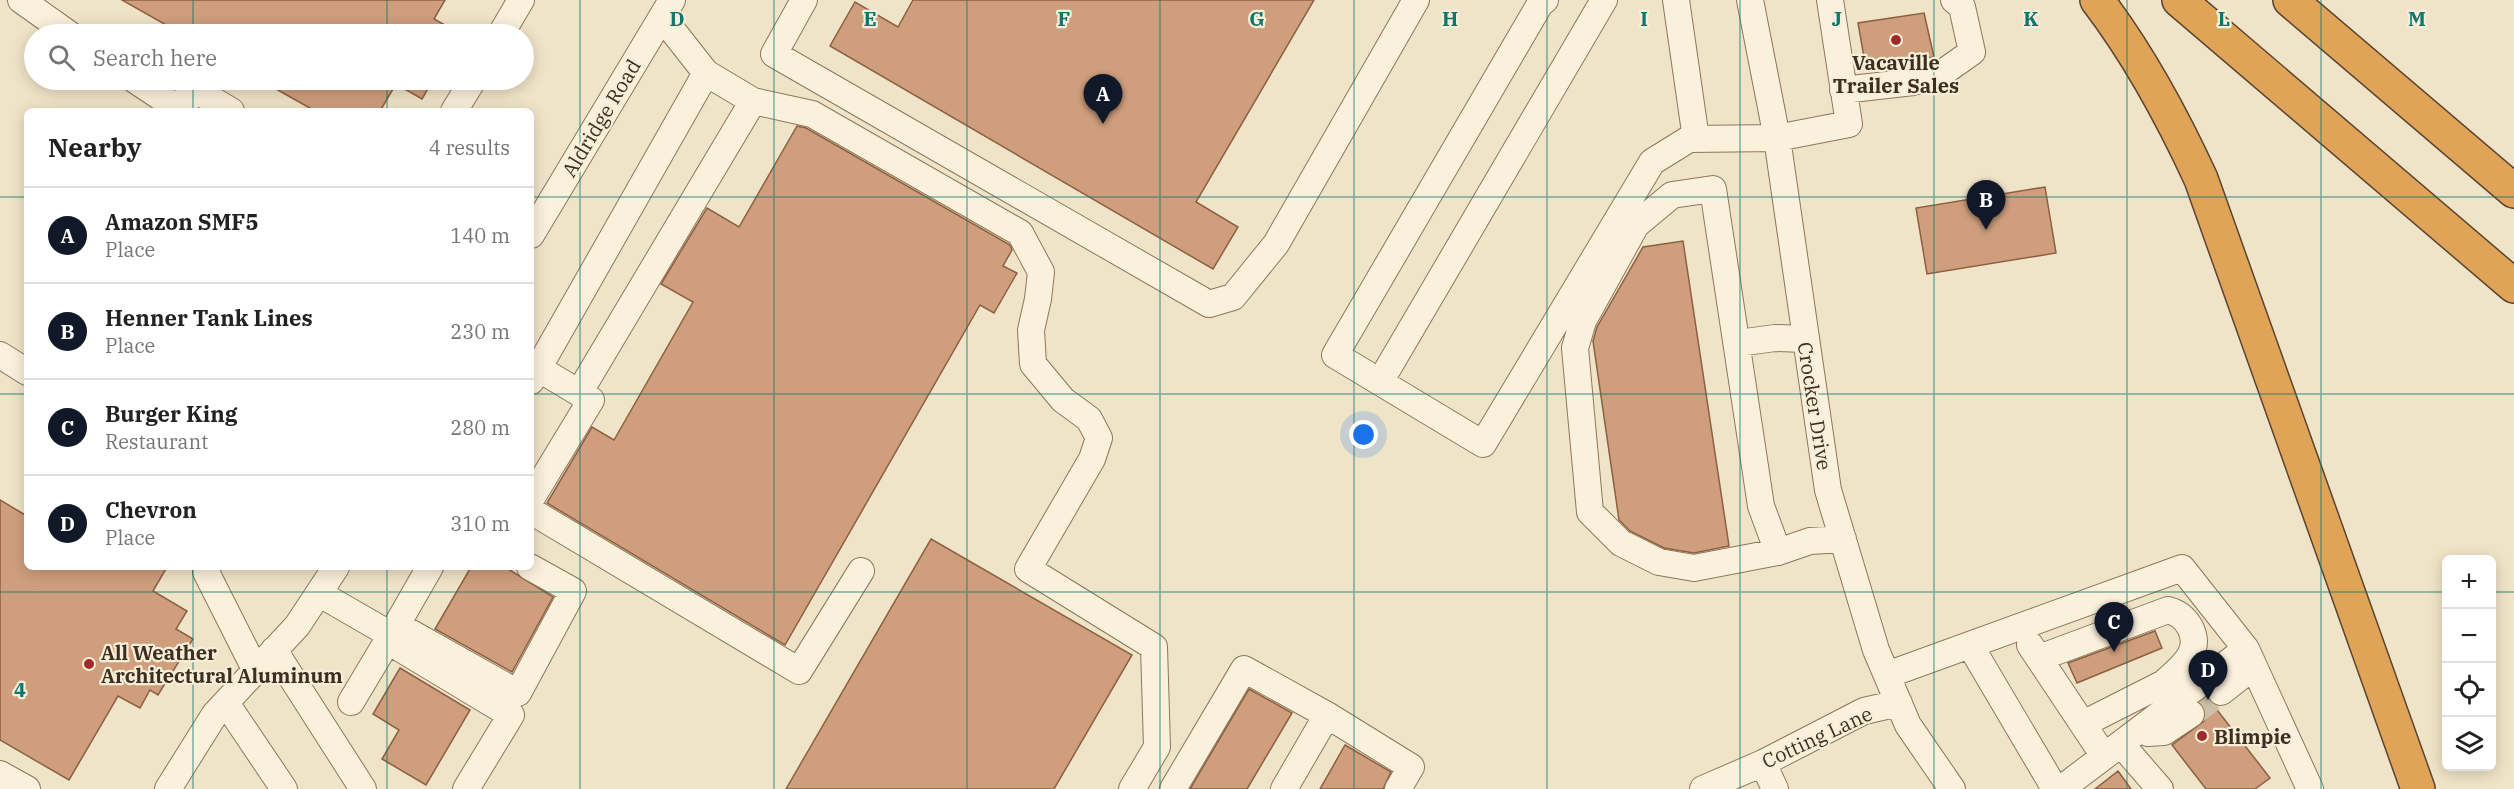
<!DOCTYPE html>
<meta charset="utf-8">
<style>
body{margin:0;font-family:"IBM Plex Serif",serif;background:#f6f6f6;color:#222}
.controls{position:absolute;right:18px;bottom:18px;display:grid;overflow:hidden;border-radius:9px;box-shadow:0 3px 15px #0003}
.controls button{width:54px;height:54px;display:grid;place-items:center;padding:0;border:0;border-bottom:2px solid #e0e0e0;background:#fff;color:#222;font:30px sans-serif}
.you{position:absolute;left:1364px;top:435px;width:21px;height:21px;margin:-15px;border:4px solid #fff;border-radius:50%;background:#1a73e8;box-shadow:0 0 0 9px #1a73e833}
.badge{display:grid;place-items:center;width:39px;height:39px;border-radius:50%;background:#111827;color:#fff;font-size:20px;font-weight:700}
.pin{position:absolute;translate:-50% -50px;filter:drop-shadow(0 2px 3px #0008)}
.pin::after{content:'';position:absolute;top:32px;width:21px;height:18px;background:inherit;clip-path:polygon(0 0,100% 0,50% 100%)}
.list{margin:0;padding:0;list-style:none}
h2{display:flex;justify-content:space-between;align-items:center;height:78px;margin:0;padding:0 24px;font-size:26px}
h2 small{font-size:20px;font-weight:400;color:#767676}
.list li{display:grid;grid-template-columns:39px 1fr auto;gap:18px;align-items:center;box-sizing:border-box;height:96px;padding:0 24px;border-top:2px solid #e0e0e0}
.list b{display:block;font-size:22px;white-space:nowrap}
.list p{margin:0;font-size:20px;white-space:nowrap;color:#767676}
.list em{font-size:20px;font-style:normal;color:#767676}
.icon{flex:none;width:33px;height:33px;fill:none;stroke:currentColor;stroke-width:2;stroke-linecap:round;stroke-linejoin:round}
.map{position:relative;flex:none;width:2514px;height:789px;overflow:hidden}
.search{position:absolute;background:#fff;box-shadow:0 3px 15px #0003;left:24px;top:24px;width:510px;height:66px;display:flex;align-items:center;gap:15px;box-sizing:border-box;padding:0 21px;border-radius:33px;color:#767676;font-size:22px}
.panel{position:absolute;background:#fff;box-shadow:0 3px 15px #0003;left:24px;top:108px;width:510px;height:462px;border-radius:9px}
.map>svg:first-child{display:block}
.building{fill:#cf9f7d;stroke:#8d5f41;stroke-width:1.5}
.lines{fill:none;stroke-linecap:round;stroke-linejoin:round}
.minor-tunnel{stroke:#ccc0a6;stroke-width:26;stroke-dasharray:26 13;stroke-linecap:butt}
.minor-casing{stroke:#8d765c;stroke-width:28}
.highway-casing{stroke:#5b4430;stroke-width:36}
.minor{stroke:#faf1dc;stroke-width:26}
.highway{stroke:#e0a458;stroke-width:33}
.grid{fill:none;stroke:#0f766e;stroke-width:1.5;stroke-opacity:0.55}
.poi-dot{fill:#9e2a2b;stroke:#f7eed8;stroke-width:2}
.labels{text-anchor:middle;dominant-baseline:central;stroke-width:4.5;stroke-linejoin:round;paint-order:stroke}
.poi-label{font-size:20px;font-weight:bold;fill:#3d2e20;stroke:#f7eed8;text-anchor:start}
.street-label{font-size:20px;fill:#3d2e20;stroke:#f7eed8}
.grid-label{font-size:20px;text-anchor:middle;font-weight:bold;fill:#0f766e;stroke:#f7eed8;stroke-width:4.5;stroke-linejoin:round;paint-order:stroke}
</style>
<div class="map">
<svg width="2514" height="789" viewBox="0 0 2514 789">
<rect width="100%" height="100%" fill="#f0e4c8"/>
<path class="building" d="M122,0h323l-11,19 27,15h-279z
M913,0h401l-118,202 42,25 -25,42 -383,-223 25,-44 43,25z
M1924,13l10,44 -68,12 -8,-46z
M260,80h173l-11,19 -26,-15 -16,27h-65z
M797,126l9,2 204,117 2,5 -9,16 14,7 -23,40 -14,-8 -195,340 -238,-142 45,-76 22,13 79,-138 -32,-18 46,-76 32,19z
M2045,187l11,66 -129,21 -11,-66z
M1683,241l46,305 -35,7 -30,-5 -34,-17 -11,-11 -26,-179 4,-14 46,-80z
M0,500l27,16v51h140l-14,24 34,20 -11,18 17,10 -35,56 -8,-5 -10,18 -22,-12 -49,84 -69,-40z
M931,539l201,116 -78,134h-268z
M471,567h34l48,30 -41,75 -77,-43z
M2155,631l7,17 -85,35 -9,-20z
M400,668l70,42 -44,75 -44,-26 17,-29 -26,-16z
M1249,689l43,24 -45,76h-57z
M2207,697l63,81 -15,11h-49l-34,-44 32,-24 2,-9 -6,-9z
M1345,745l46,27 -8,17h-63z
M2118,771l13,18h-36z"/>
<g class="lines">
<path class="minor-tunnel" d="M2191,714l30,-22"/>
<defs>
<path id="minor" d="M21,0l48,34
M804,0l-30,54 435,250 24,-7 43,-53 140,-244
M1545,0l-5,4 -205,351 148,89 169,-282 37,-23 88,-1 72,-14 -19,-124
M1676,0l20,139
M1750,0l27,138 51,352 48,160 32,75 44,64
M501,34l20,-34
M135,80l39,26 25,-14 32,19
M1843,90l70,-8 25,-6 34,-24 -10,-45 -8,-7
M753,101l59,13 208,119 21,39 -3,27 -7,31 2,34 30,36 26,19 10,19 -7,21 -64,110 126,78 3,100 -25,42
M454,111l19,-31
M531,235l141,-235
M1738,343l37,-5 29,1
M0,355l27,17
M531,364l60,36 -60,99
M531,381l175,-308 -44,-56
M1380,382l224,-382
M579,393l174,-292 -47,-28
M531,511l268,160 62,-100
M1778,552l-17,-46 -48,-317 -41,6 -36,30 -53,96 -8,27 15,164 31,31 38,19 35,6 84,-16 32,-11 33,-2
M208,567l-2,5 50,99
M320,594l71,41 -40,67
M397,625l121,68 55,-102 -43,-24
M391,635l39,-68
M388,641l123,74 -45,74
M1970,645l85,144
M2030,645l74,111
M274,650l89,139
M2039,658l129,-48c10,3 16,7 22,17 13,25 -9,40 -26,56
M1887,675l295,-107 64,81 64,140
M2221,692l32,-25
M226,703l58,86
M1327,715l84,52 -13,22
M2083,724l81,-41 15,6
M2148,733l16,-1 27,-18
M2121,744l39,45
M1763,763l12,26
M0,774l27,15
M168,789l47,-75 82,-88 39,-59
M1173,789l71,-120 83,46 -43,74
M1703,789l60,-26 101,-52 35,-8
M2061,789l185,-140"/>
<path id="highway" d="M2097,0c42,55 75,116 104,179l217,610
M2179,0l335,286
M2290,0l224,191"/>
</defs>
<use href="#minor" class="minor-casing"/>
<use href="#highway" class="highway-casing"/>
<use href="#minor" class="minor"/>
<use href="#highway" class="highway"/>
</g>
<path class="grid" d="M193,0v34M387,0v34M580,0v789M774,0v789M967,0v789M1160,0v789M1354,0v789M1547,0v789M1740,0v789M1934,0v789M2127,0v789M2321,0v789M193,80v31M387,80v31M0,197h27M531,197h1983M0,394h27M531,394h1983M193,567v222M387,567v222M0,592h2446M2492,592h22"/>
<g class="poi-dot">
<circle cx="1896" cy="40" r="6"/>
<circle cx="89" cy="664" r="6"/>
<circle cx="2202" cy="736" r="6"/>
</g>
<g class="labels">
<g class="poi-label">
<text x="1896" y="62" text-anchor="middle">Vacaville<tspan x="1896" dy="23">Trailer Sales</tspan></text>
<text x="101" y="652">All Weather<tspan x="101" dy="23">Architectural Aluminum</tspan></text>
<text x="2214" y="736">Blimpie</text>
</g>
<g class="street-label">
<text transform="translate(601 118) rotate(-59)">Aldridge Road</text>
<text transform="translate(1815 406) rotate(81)">Crocker Drive</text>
<text transform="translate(1817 737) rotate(-25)">Cotting Lane</text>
</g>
</g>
<g class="grid-label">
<text x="677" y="26">D</text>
<text x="870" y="26">E</text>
<text x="1064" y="26">F</text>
<text x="1257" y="26">G</text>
<text x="1450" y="26">H</text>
<text x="1644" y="26">I</text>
<text x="1837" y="26">J</text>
<text x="2031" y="26">K</text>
<text x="2224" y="26">L</text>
<text x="2417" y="26">M</text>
<text x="20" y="697">4</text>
</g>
</svg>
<div class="controls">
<button>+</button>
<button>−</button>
<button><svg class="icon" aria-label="locate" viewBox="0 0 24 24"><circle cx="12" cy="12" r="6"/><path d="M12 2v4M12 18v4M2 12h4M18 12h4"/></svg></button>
<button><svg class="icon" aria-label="layers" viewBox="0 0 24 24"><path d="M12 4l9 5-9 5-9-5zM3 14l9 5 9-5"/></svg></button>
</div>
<div class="you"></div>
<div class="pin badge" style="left:1103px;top:124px">A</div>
<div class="pin badge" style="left:1986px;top:230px">B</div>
<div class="pin badge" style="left:2114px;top:652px">C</div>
<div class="pin badge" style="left:2208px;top:700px">D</div>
<div class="search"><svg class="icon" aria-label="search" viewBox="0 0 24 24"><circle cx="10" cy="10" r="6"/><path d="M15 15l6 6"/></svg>Search here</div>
<section class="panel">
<h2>Nearby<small>4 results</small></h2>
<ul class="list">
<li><span class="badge">A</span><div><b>Amazon SMF5</b><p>Place</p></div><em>140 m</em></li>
<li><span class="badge">B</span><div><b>Henner Tank Lines</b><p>Place</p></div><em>230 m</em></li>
<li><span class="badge">C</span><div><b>Burger King</b><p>Restaurant</p></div><em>280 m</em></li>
<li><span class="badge">D</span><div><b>Chevron</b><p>Place</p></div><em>310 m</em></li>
</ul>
</section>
</div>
